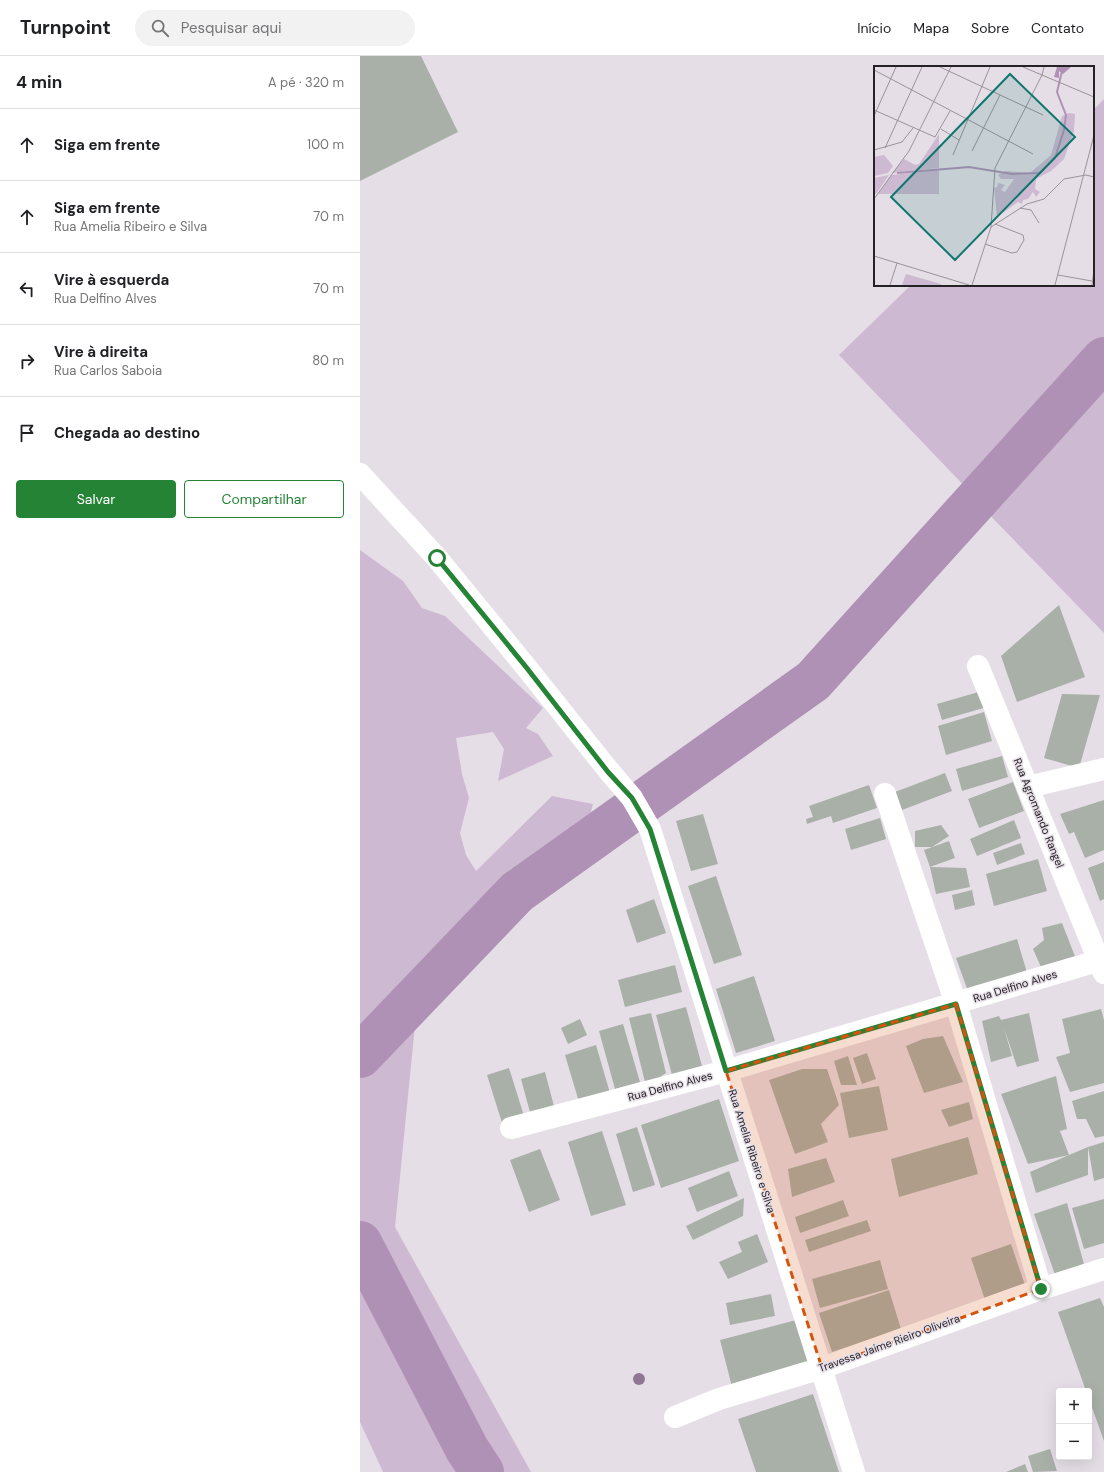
<!DOCTYPE html>
<html lang="pt">
<meta charset="utf-8">
<style>
body{margin:0;font-family:"DM Sans",sans-serif;background:#f2f2f2;color:#202124}
.controls{position:absolute;right:12px;bottom:12px;display:grid;overflow:hidden;border-radius:4px;box-shadow:0 4px 16px #0002}
.controls button{width:36px;height:36px;display:grid;place-items:center;padding:0;border:0;border-bottom:1px solid #e0e0e0;background:#fff;color:#202124;font:20px sans-serif}
.stop{position:absolute;width:12px;height:12px;margin:-9px;border:3px solid #258335;border-radius:50%;background:#fff}
.stop.end{background:#258335;border-color:#fff;box-shadow:0 1px 4px #0008}
.list{margin:0;padding:0;list-style:none}
h2{display:flex;justify-content:space-between;align-items:center;height:52px;margin:0;padding:0 16px;font-size:17px}
h2 small{font-size:13px;font-weight:400;color:#757577}
.list li{display:grid;grid-template-columns:26px 1fr auto;gap:12px;align-items:center;box-sizing:border-box;height:72px;padding:0 16px;border-top:1px solid #e0e0e0}
.list b{display:block;font-size:15px;white-space:nowrap}
.list p{margin:0;font-size:13px;white-space:nowrap;color:#757577}
.list em{font-size:13px;font-style:normal;color:#757577}
.actions{display:flex;gap:8px;padding:12px 16px}
.actions a{flex:1;padding:9px 0;border:1px solid #258335;border-radius:4px;text-align:center;font-size:14px;color:#258335}
.actions .main{background:#258335;color:#fff}
.icon{flex:none;width:22px;height:22px;fill:none;stroke:currentColor;stroke-width:2;stroke-linecap:round;stroke-linejoin:round}
.map{position:relative;flex:none;width:744px;height:1416px;overflow:hidden}
header{display:flex;align-items:center;gap:24px;box-sizing:border-box;height:56px;padding:0 20px;background:#fff;border-bottom:1px solid #e0e0e0}
header strong{font-size:19px}
nav{display:flex;gap:22px;margin-inline-start:auto;font-size:14px}
.search{width:280px;height:36px;background:#f2f2f2;display:flex;align-items:center;gap:10px;box-sizing:border-box;padding:0 14px;border-radius:22px;color:#757577;font-size:15px}
main{display:flex}
aside{flex:1;background:#fff}
.map>svg:first-child{display:block}
.green{fill:#cdb9d1}
.lines{fill:none;stroke-linecap:round;stroke-linejoin:round}
.river{stroke:#af91b5;stroke-width:44}
.building{fill:#a8b0a8}
.minor{stroke:#fff;stroke-width:22}
.tree{fill:#8f7693}
.route{stroke:#258335;stroke-width:5}
.marked{fill:#d4540e;fill-opacity:0.2;stroke:#d4540e;stroke-width:3;stroke-dasharray:8 5;stroke-linejoin:round}
.labels{text-anchor:middle;dominant-baseline:central;stroke-width:3;stroke-linejoin:round;paint-order:stroke}
.street-label{font-size:11px;fill:#252225;stroke:#e6dee7}
.inset-river{fill:none;stroke:#af91b5;stroke-width:2}
.inset-road{fill:none;stroke:#999399;stroke-width:1}
.view{fill:#0f766e;fill-opacity:0.15;stroke:#0f766e;stroke-width:2}
.inset-edge{fill:none;stroke:#252225;stroke-width:2}
</style>
<header>
<strong>Turnpoint</strong>
<div class="search"><svg class="icon" aria-label="search" viewBox="0 0 24 24"><circle cx="10" cy="10" r="6"/><path d="M15 15l6 6"/></svg>Pesquisar aqui</div>
<nav><a>Início</a><a>Mapa</a><a>Sobre</a><a>Contato</a></nav>
</header>
<main>
<aside>
<h2>4 min<small>A pé · 320 m</small></h2>
<ul class="list">
<li><svg class="icon" aria-label="ahead" viewBox="0 0 24 24"><path d="M12 20V5M6 11l6-6 6 6"/></svg><div><b>Siga em frente</b></div><em>100 m</em></li>
<li><svg class="icon" aria-label="ahead" viewBox="0 0 24 24"><path d="M12 20V5M6 11l6-6 6 6"/></svg><div><b>Siga em frente</b><p>Rua Amelia Ribeiro e Silva</p></div><em>70 m</em></li>
<li><svg class="icon" aria-label="left" viewBox="0 0 24 24"><path d="M17 20v-9H6M10 6l-5 5 5 5"/></svg><div><b>Vire à esquerda</b><p>Rua Delfino Alves</p></div><em>70 m</em></li>
<li><svg class="icon" aria-label="right" viewBox="0 0 24 24"><path d="M7 20v-9h11M14 6l5 5-5 5"/></svg><div><b>Vire à direita</b><p>Rua Carlos Saboia</p></div><em>80 m</em></li>
<li><svg class="icon" aria-label="arrive" viewBox="0 0 24 24"><path d="M6 21V4h12l-3 4 3 4H6"/></svg><div><b>Chegada ao destino</b></div></li>
</ul>
<div class="actions"><a class="main">Salvar</a><a>Compartilhar</a></div>
</aside>
<div class="map">
<svg width="744" height="1416" viewBox="0 0 744 1416">
<rect width="100%" height="100%" fill="#e6dee7"/>
<path class="green" d="M744,43v243l-132,152 -133,-139 72,-70h182v-175z
M744,306v271l-123,-127z
M0,494l43,31 19,27 23,8 98,92 -17,20 12,6 15,22 -55,25 6,-32 -11,-17 -37,6 6,36 7,24 -9,35 6,22 10,16 76,-75 41,8 -16,61 -159,130 -23,232 136,245h-148l-23,-50z"/>
<g class="lines">
<path class="river" d="M0,1000l157,-164 296,-211 291,-322
M0,1187l107,206 15,23"/>
</g>
<path class="building" d="M0,0h61l37,76 -98,49z
M699,549l26,72 -68,25 -16,-46z
M622,635l5,16 -45,13 -5,-16z
M702,638l38,1 -21,73 -35,-10z
M624,656l8,29 -46,14 -8,-29z
M642,700l6,21 -46,14 -6,-22z
M585,717l7,18 -50,19 -7,-18z
M653,726l11,29 -45,17 -11,-29z
M509,729l8,23 -44,15 -2,-7 -24,8 -1,-5 7,-2 -4,-11z
M744,744v50l-19,8 -11,-26 -5,2 -9,-20z
M343,758l15,50 -27,7 -15,-50z
M520,762l6,21 -35,11 -6,-21z
M654,764l7,18 -44,18 -7,-17z
M581,769l8,11 -17,11h-17v-16z
M589,785l6,17 -25,9 36,1 4,19 -34,7 -6,-27 -6,-17z
M661,787l4,11 -28,11 -4,-12z
M678,803l9,32 -53,15 -8,-32z
M744,806v37l-4,2 -12,-33z
M356,820l26,79 -28,9 -26,-78z
M612,834l3,15 -20,5 -3,-15z
M294,843l12,34 -29,10 -11,-33z
M702,867l14,36 -35,8 -8,-18 11,-9 -2,-12z
M657,883l11,37 -59,18 -13,-36z
M315,909l7,27 -57,15 -7,-27z
M394,920l21,65 -39,12 -20,-64z
M326,951l16,59 -30,9 -16,-60z
M741,953l3,11v63l-34,9 -14,-35 14,-4 -8,-34z
M291,957l15,60 -20,13 -17,-68z
M669,957l10,48 -22,6 -13,-39 8,28 -21,6 -9,-41 17,-5 2,4z
M220,963l7,16 -19,9 -7,-16z
M263,968l17,58 -25,7 -16,-58z
M583,980l20,46 -39,11 -18,-47 17,-7z
M236,989l14,48 -31,9 -14,-47z
M507,997l9,26 -14,5 -9,-26z
M488,1000l9,29h-16l-7,-24z
M149,1012l16,51 -22,7 -16,-51z
M442,1013h25l12,36 -18,19 7,18 -33,12 -26,-74z
M185,1016l10,38 -24,6 -10,-37z
M696,1020l11,53 -7,2 9,24 19,-8v28l-52,18 -6,-21 39,-17 -41,9 -27,-70z
M519,1030l9,44 -39,8 -9,-45z
M744,1035v45l-9,2 -9,-19h-9l-5,-18z
M359,1043l20,62 -78,27 -20,-63z
M609,1046l4,17 -24,8 -8,-17z
M277,1071l18,58 -22,7 -17,-58z
M242,1075l24,74 -35,11 -23,-74z
M608,1081l10,37 -79,23 -8,-38z
M744,1086v36l-10,3 -6,-34z
M180,1093l20,51 -31,12 -19,-52z
M466,1102l9,24 -43,15 -4,-28z
M369,1115l9,25 -41,16 -9,-24z
M384,1142l-1,18 -50,24 -7,-14z
M744,1143v44l-20,6 -12,-41z
M483,1144l6,16 -49,17 -5,-16z
M707,1147l17,61 -29,11 -21,-61z
M507,1164l4,11 -62,21 -4,-12z
M397,1178l11,28 -40,17 -9,-17 23,-10 -4,-10z
M651,1188l14,41 -40,15 -14,-42z
M520,1204l8,29 -68,19 -8,-29z
M529,1234l12,39 -69,23 -13,-39z
M411,1238l4,22 -45,9 -4,-22z
M740,1242l4,9v134l-15,-42v-8h-3l-28,-79z
M440,1263l12,48 -80,20 -12,-47z
M453,1338l26,78h-83l-18,-53z
M690,1393l7,22 -24,1 -5,-16z
M665,1408l3,8h-22z"/>
<g class="lines">
<path class="minor" d="M0,418l77,84 89,109 83,104 23,27 18,31 204,643
M618,610l126,307
M668,731l76,-18
M525,738l71,210 85,285
M151,1072l215,-57 378,-112
M315,1361l44,-18 103,-31 219,-79 63,-20"/>
</g>
<circle class="tree" cx="279" cy="1323" r="6"/>
<g class="lines">
<path class="route" d="M77,502l89,109 82,105 24,26 18,31 76,242 230,-67 85,285"/>
</g>
<path class="marked" d="M596,948l85,285 -219,79 -96,-297z"/>
<g class="labels">
<g class="street-label">
<text transform="translate(679 757) rotate(68)">Rua Agromando Rangel</text>
<text transform="translate(655 930) rotate(-17)">Rua Delfino Alves</text>
<text transform="translate(310 1030) rotate(-15)">Rua Delfino Alves</text>
<text transform="translate(392 1095) rotate(72)">Rua Amelia Ribeiro e Silva</text>
<text transform="translate(529 1287) rotate(-20)">Travessa Jaime Rieiro Oliveira</text>
</g>
</g>
<g transform="translate(514 10)">
<rect width="220" height="220" fill="#e6dee7"/>
<path d="M195,47l6,1 -1,17 -10,28 -13,12 -15,8 -1,10 5,3 -4,5 -3,-5 -5,7 -5,1 -1,4 -4,-2 -21,15 -3,-29 3,-1 1,-4 7,2 -4,5 4,2 9,-13h-13l-3,-4 7,-4 25,2 21,-18 11,-39zM65,68v34l-47,5 12,-14 11,6 4,-1zM10,89l9,11 -5,7 -14,3v-19zM65,104v24h-61l13,-19zM15,109l-13,19h-2v-16zM32,208l35,10v1h-39z" fill="#cdb9d1"/>
<path d="M183,1h14l-8,7 -4,-3v7l-5,-1z" fill="#af91b5"/>
<path class="inset-river" d="M23,107l72,-6 43,7 28,-1 15,-15 9,-28 2,-15 -9,-23 6,-25"/>
<path class="inset-road" d="M66,1l103,48M149,1l71,30M0,4l159,84M0,44l61,27 15,-26M0,50l22,-49M67,63l18,11M28,76l11,-14M11,82l37,-81M0,84l28,-8M98,85l28,-56M79,89l37,-88M0,133l35,-48 42,-84M146,142l11,2 8,13M117,161l4,-59 47,-93 2,-8M111,178l27,9 5,-1 7,-12 -1,-5 -28,-11M0,190l95,29M184,209l34,6M16,219l7,-22M98,219l19,-58 36,-23 17,-5 20,-20 22,-4 8,2M181,219l39,-150M218,219l2,-15"/>
<path class="view" d="M136,8l65,63 -120,123 -64,-63z"/>
<rect width="220" height="220" class="inset-edge"/>
</g>
</svg>
<div class="controls">
<button>+</button>
<button>−</button>
</div>
<div class="stop" style="left:77px;top:502px"></div>
<div class="stop end" style="left:681px;top:1233px"></div>
</div>
</main>
